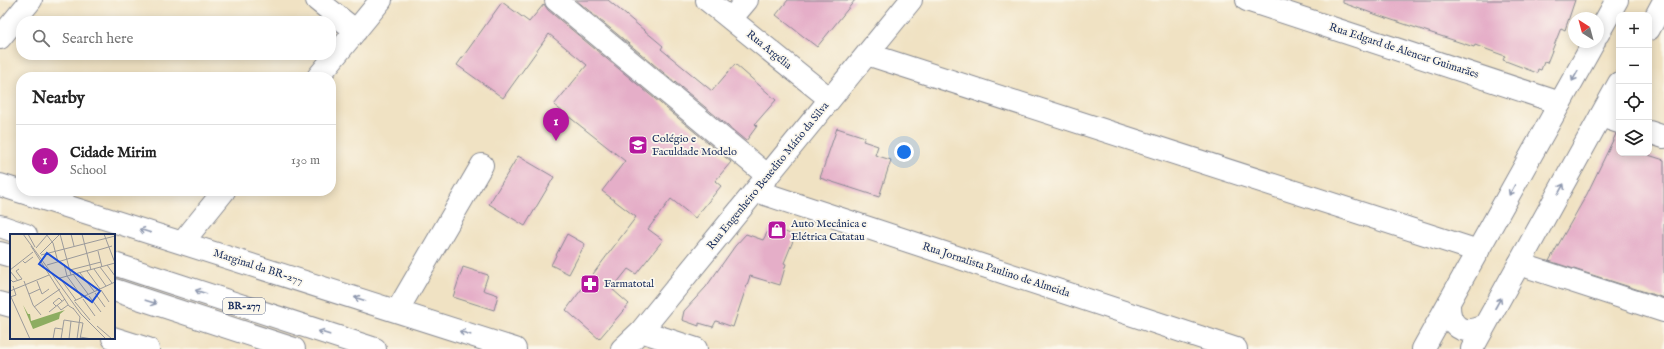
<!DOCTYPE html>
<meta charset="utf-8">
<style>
body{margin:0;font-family:"IM FELL English",serif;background:#f6f6f6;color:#222}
.controls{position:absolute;right:12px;top:12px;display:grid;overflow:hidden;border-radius:8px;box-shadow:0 2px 10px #0003}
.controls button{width:36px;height:36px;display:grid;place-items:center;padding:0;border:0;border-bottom:1px solid #e0e0e0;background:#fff;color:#222;font:20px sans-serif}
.compass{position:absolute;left:1568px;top:12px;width:36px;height:36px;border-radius:50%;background:#fff;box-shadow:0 2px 10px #0003;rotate:324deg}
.you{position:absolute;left:904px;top:152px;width:14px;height:14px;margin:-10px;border:3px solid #fff;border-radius:50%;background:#1a73e8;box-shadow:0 0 0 6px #1a73e833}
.badge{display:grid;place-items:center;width:26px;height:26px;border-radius:50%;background:#b5179e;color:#fff;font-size:13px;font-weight:700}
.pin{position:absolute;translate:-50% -33px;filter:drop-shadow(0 1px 2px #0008)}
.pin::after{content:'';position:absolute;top:21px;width:14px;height:12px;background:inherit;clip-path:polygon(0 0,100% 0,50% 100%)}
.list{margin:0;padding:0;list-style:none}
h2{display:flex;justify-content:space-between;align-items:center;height:52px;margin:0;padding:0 16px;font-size:17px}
h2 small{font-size:13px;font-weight:400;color:#767676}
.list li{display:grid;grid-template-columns:26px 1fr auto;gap:12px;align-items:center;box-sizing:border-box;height:72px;padding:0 16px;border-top:1px solid #e0e0e0}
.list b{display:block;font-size:15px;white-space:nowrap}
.list p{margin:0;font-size:13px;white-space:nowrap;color:#767676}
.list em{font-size:13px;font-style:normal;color:#767676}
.icon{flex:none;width:22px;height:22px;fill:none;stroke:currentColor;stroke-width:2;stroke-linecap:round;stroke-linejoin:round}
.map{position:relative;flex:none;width:1664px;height:349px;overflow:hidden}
.search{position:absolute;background:#fff;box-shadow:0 2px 10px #0003;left:16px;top:16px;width:320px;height:44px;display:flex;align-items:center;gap:10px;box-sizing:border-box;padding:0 14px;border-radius:16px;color:#767676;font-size:15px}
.panel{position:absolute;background:#fff;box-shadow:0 2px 10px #0003;left:16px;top:72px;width:320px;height:124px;border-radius:16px}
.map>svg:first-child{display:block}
.building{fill:#e5aec8}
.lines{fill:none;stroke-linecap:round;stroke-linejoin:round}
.minor-casing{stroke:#868890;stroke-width:24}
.major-casing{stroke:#868890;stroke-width:24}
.highway-casing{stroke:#868890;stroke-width:24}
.minor{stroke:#fff;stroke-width:22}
.major{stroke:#fff;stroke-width:22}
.highway{stroke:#fff;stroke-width:22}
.oneway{stroke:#8d97ae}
.labels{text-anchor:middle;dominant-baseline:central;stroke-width:3.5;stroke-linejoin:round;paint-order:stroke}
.shield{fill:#fbf7ec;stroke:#5e6b89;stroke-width:1}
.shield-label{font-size:10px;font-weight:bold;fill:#1b2f5e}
.street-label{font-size:11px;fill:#1b2f5e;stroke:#fbf7ec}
.poi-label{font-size:11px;fill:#1b2f5e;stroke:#fbf7ec;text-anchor:start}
.inset-road{fill:none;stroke:#9b9a9b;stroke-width:1}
.view{fill:#1d4ed8;fill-opacity:0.15;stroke:#1d4ed8;stroke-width:2}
.inset-edge{fill:none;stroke:#1b2f5e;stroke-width:2}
</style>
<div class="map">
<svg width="1664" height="349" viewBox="0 0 1664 349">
<rect width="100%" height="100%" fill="#fbf7ec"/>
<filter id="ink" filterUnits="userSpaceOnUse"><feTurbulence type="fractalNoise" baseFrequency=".025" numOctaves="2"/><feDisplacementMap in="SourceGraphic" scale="8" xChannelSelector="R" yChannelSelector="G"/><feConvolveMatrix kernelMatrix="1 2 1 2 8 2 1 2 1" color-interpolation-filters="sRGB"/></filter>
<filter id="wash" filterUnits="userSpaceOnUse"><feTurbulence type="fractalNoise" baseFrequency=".012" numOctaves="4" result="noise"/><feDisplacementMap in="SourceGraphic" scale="16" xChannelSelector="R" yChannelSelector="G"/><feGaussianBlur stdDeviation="0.9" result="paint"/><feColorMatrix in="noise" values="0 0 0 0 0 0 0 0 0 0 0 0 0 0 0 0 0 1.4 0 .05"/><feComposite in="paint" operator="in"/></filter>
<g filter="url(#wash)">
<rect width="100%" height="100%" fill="#f0e2c3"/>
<g id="blocks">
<path class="building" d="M576,0h32l55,46 -2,3 51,42 23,-27 41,36 -21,24 2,2 -11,15z
M788,0h67l-38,47 -41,-32z
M1343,0h232l-10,30 -4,-2 -14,35 -3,-1 -3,8 -3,-1 -1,4 -34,-13 2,-4 -30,-11 -1,2 -91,-30 -40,-14z
M502,2l27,20 15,-18 4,6 183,152 -16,19 6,5 -26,32 -24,-19 -23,30 15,11 -27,34 -8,-5 -16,20 17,15 -30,35 -33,-29 70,-93 -34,-26 23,-30 -71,-56 33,-40 -38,-31 -46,64 -46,-33z
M837,128l28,9 -2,4 15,5 -3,9 16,5 -12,37 -59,-19z
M1616,134h3v19h23l22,7v138l-115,-37 38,-67z
M518,156l36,21 -29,49 -36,-22z
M771,226l24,10 -11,27 2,1 -6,21 -30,-9 -17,51 -17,-6 -3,6 -14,-4v3l-17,-6 2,-9 22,-24 29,-41 11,-12 17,6z
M567,234l18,10 -16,30 -18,-9z
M463,267l25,8 -5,15 15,5 -4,15 -41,-13z"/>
</g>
</g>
<g filter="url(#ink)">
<use href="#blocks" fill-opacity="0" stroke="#868890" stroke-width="1"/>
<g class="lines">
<defs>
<path id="minor" d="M317,0l39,31
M556,0l212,176
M707,0l123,99
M1247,0l313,103
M731,19l16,-19
M0,38l31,-38
M867,54l611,197
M318,77l63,-77
M1601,116l18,6
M1649,132l15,5
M0,185l515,164
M756,191l480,158
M182,243l42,-52
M1519,264l145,47
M397,311l85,-146
M641,331l55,18
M622,349l19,-18 270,-331"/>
<path id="major" d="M1649,29l15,-28
M1598,34l19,-34
M1449,302c-1,25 14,35 36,23
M0,303l11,3
M113,338l35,11
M1423,349l171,-307
M1472,349l147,-266"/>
<path id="highway" d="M0,226l26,9
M0,253l11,3
M114,264l261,85
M114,290l180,59"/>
</defs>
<use href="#minor" class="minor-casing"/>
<use href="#major" class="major-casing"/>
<use href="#highway" class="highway-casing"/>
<use href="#minor" class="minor"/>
<use href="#major" class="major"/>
<use href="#highway" class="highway"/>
</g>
<defs><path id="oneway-shaft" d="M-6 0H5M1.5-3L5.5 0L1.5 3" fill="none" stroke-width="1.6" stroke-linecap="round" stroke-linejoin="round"/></defs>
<g class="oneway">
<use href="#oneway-shaft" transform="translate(1575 76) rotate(119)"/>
<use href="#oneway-shaft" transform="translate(1561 189) rotate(-61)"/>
<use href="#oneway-shaft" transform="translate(1512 190) rotate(119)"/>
<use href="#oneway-shaft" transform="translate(145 231) rotate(-162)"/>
<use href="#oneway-shaft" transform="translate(201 292) rotate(-162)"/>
<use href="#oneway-shaft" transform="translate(360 299) rotate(-162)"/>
<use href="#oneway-shaft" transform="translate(151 302) rotate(18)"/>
<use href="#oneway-shaft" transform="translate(1498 303) rotate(-61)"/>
<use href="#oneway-shaft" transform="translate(324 333) rotate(-162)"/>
<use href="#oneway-shaft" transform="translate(465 333) rotate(-162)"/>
</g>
</g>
<defs>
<symbol id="school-square" viewBox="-11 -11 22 22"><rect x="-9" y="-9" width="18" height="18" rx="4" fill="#b5179e" stroke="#fbf7ec"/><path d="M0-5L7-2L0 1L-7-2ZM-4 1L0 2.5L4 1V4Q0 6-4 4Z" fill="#fff"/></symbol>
<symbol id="shop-square" viewBox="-11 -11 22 22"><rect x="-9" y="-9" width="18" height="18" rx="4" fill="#b5179e" stroke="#fbf7ec"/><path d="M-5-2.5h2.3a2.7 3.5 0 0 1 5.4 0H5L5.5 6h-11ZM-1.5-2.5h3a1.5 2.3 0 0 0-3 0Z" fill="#fff"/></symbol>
<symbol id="pharmacy-square" viewBox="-11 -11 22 22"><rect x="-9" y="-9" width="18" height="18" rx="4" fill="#b5179e" stroke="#fbf7ec"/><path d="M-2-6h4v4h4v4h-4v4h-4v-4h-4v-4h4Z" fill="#fff"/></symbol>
</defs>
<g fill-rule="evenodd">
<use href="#school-square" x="627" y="134" width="22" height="22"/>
<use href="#shop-square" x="766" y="219" width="22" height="22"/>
<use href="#pharmacy-square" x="579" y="273" width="22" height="22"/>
</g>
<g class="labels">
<rect class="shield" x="223" y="298" width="42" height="16" rx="3"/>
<g class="shield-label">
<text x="244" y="306">BR-277</text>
</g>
<g class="street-label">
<text transform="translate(769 50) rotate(39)">Rua Argélia</text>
<text transform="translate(1404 51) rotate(18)">Rua Edgard de Alencar Guimarães</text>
<text transform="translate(768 176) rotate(-51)">Rua Engenheiro Benedito Mário da Silva</text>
<text transform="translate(258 267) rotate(18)">Marginal da BR-277</text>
<text transform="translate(996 270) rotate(18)">Rua Jornalista Paulino de Almeida</text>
</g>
<g class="poi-label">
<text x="652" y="139">Colégio e<tspan x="652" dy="13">Faculdade Modelo</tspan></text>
<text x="791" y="224">Auto Mecânica e<tspan x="791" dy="13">Elétrica Catatau</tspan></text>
<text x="604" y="284">Farmatotal</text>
</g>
</g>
<g transform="translate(10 234)">
<rect width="105" height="105" fill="#f0e2c3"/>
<path d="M13,71l5,9h2l1,7 34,-11 -5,4 -1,5 -26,10z" fill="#8dad61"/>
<path class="inset-road" d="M13,0l58,80 25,25M18,0l7,13M36,0l7,9 5,19M50,0l11,41M61,0l3,12M72,0l9,36M21,12l38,60 5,3M26,14l12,-14M88,17l4,16M30,20l20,-20M31,21l74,-19M13,27l2,2 8,-6M54,30l3,12M37,31l65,-19M97,31l8,11M90,33l12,16M84,35l12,17M0,36l23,-18M60,36l31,-8M0,37l8,10M77,37l13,18M70,39l14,18M63,40l15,20M57,42l15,21M46,43l4,1 55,-15 -11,-29M50,44l16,22M0,45l3,3 9,-3 -6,-8 3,-2M14,47l9,24 8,10M27,47l5,13 7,-5M91,56l8,12M0,57l39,-16M85,59l10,14M19,60l11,-5M79,62l12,16M0,63l6,-2 -3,-9M1,63l19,42M73,65l12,17M64,67l41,-19M65,68l15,18M47,71l4,5 7,-5M46,72l-3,-3 6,-5 3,3M24,73l26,-18M63,74l7,9 -3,22M39,78l16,-13M87,92l15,13M70,103l12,2M43,105l2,-11 7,1M51,105l3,-19 19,3 -3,16M59,105l2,-18"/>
<path class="view" d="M37,19l53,38 -8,11 -53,-38z"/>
<rect width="105" height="105" class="inset-edge"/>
</g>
</svg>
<div class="controls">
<button>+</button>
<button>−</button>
<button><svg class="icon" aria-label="locate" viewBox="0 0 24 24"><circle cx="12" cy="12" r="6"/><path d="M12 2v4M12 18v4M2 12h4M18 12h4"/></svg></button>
<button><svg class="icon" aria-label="layers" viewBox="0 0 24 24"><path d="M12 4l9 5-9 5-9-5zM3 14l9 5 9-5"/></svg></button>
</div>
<svg class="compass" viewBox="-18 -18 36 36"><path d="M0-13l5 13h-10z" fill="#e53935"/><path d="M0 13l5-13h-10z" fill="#767676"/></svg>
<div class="you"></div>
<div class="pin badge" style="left:556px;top:141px">1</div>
<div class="search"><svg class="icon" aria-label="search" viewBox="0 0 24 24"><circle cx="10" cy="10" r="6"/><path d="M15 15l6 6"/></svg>Search here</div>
<section class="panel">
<h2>Nearby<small></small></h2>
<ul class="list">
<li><span class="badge">1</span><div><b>Cidade Mirim</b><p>School</p></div><em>130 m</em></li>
</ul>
</section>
</div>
